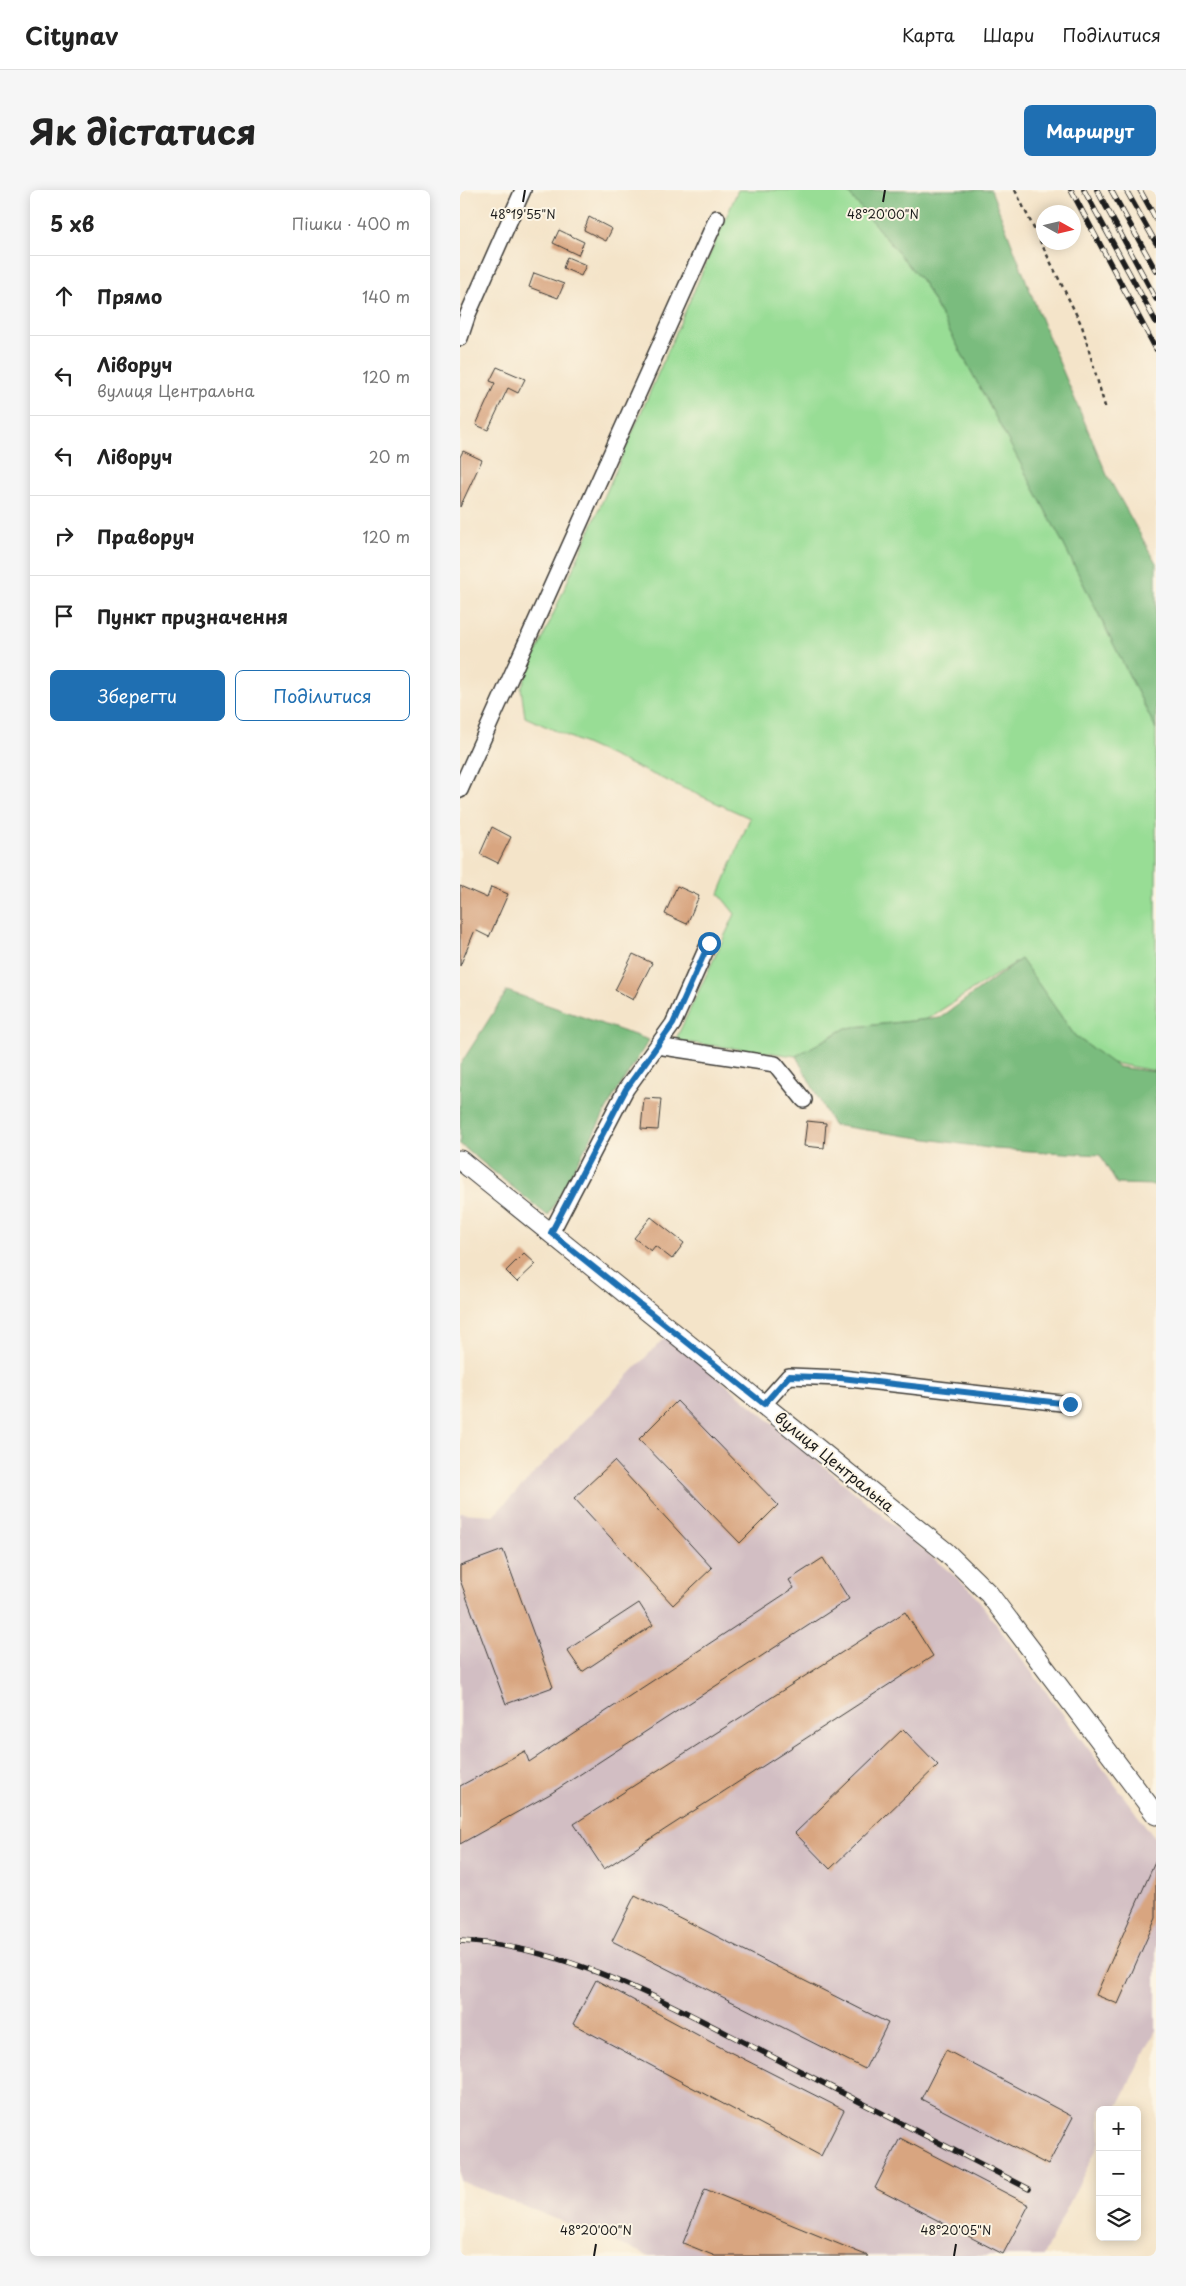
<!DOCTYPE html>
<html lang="uk">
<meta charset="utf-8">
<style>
body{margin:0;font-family:"Playpen Sans",sans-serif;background:#f6f6f6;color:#222}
.controls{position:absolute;right:15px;bottom:15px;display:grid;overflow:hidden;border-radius:8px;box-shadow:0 2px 12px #0003}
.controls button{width:45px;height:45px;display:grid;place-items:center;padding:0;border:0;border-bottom:1px solid #e0e0e0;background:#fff;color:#222;font:25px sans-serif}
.compass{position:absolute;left:576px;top:15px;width:45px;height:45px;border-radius:50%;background:#fff;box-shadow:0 2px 12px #0003;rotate:98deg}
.stop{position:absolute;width:15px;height:15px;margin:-11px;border:4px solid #1f6fb2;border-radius:50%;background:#fff}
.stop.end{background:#1f6fb2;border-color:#fff;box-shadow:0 1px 5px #0008}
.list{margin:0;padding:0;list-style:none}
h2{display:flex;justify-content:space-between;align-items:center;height:65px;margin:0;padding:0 20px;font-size:21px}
h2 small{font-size:16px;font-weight:400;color:#767676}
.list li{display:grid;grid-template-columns:32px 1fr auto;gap:15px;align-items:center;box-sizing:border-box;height:80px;padding:0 20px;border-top:1px solid #e0e0e0}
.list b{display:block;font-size:19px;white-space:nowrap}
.list p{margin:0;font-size:16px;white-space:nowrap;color:#767676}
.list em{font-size:16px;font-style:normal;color:#767676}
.actions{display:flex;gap:10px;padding:15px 20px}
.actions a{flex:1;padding:11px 0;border:1px solid #1f6fb2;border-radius:8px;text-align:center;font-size:18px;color:#1f6fb2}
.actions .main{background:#1f6fb2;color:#fff}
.icon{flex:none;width:28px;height:28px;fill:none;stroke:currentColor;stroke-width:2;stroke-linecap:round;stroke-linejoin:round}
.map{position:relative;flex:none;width:696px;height:2066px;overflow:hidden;border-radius:8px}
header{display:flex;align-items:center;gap:30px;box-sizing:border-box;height:70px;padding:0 25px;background:#fff;border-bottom:1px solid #e0e0e0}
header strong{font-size:24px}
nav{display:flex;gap:28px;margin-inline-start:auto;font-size:18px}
.intro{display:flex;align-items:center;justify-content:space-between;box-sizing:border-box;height:120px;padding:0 30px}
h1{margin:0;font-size:35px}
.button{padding:12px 22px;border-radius:8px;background:#1f6fb2;color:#fff;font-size:18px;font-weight:700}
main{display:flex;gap:30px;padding:0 30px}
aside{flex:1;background:#fff;border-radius:8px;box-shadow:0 2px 12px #0003}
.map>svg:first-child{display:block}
.industrial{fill:#d2bec3}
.green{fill:#98dd95;stroke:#5a7c58}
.forest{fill:#7abc7e;stroke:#4b6c4d}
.building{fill:#d8a580}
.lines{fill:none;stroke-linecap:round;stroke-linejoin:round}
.minor-casing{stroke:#3c3a36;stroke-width:18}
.major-casing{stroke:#3c3a36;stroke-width:21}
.path{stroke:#3c3a36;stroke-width:2.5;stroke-dasharray:4 4;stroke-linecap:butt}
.minor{stroke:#fff;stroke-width:15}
.major{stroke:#fff;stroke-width:19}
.rail-casing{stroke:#1c1c1c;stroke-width:5.5}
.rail{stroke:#fcf5e5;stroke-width:4;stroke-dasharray:11;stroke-linecap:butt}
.route{stroke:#1f6fb2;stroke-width:6}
.ticks{fill:none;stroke:#1c1c1c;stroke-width:2}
.labels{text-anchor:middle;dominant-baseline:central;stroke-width:4;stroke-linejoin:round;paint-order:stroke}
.street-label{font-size:15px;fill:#1c1c1c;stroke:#fcf5e5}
.ticks-label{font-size:12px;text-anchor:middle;fill:#1c1c1c;stroke:#fcf5e5;stroke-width:4;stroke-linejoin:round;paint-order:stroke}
</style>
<header>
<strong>Citynav</strong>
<nav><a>Карта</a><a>Шари</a><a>Поділитися</a></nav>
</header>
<div class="intro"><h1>Як дістатися</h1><a class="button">Маршрут</a></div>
<main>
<aside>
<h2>5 хв<small>Пішки · 400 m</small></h2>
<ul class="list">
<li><svg class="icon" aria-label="ahead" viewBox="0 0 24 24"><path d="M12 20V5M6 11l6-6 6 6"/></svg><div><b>Прямо</b></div><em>140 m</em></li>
<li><svg class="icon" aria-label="left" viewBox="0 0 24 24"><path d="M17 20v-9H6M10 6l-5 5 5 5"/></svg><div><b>Ліворуч</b><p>вулиця Центральна</p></div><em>120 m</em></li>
<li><svg class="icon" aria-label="left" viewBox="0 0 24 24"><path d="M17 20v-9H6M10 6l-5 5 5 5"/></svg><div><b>Ліворуч</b></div><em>20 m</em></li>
<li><svg class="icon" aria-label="right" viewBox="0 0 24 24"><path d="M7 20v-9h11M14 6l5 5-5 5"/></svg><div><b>Праворуч</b></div><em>120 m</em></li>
<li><svg class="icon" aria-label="arrive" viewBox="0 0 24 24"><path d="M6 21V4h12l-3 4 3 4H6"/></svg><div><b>Пункт призначення</b></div></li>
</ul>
<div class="actions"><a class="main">Зберегти</a><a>Поділитися</a></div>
</aside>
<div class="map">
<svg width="696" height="2066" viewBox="0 0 696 2066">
<rect width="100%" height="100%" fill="#fcf5e5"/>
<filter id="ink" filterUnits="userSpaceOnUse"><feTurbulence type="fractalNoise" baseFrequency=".02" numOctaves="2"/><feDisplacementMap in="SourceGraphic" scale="10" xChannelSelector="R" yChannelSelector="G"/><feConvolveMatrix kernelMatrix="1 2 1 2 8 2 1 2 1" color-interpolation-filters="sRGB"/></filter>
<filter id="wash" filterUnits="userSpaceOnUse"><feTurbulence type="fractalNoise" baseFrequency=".0096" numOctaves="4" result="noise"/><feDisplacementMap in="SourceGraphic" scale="20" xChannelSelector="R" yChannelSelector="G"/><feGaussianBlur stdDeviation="1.12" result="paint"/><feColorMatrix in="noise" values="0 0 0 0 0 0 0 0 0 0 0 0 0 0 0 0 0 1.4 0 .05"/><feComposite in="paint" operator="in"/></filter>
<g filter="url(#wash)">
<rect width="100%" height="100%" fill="#f4e4c9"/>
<path class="industrial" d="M207,1145l303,254 186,251v190l-40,80h-16v32l-57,114h-393l-190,-75v-668l34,2z"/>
<path class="green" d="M278,0h108l79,95 139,260 92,184v342l-44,-8 -37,-27 -54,-77 -94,60 -81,9 -50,28 -121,-15 60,-127 -16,-20 31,-76 -225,-101 -4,-29z"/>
<path class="forest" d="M386,0h145l52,134 64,151 49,88v166l-92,-184 -139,-260z
M561,769l54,77 43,31 38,5v113l-39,-1 -17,-29 -105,-6 -162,-24 -37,-69 50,-28 94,-10z
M47,801l142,49 -34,54 -67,122 -88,-72v-79z"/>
<g id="blocks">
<path class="building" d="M129,27l23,12 -6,12 -22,-11z
M99,40l25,12 -6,13 -25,-12z
M107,67l19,8 -5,11 -18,-8z
M74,83l30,11 -6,14 -29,-11z
M37,177l28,12 -7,14 -10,-5 -20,42 -12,-5 19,-42 -5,-2z
M3,261l19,9 -22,47v-50z
M32,637l19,10 -13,26 -18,-9z
M0,696l27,12 4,-11 17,7 -19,43 -14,-7 -15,36z
M217,696l22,10 -12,28 -22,-10z
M173,764l19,9 -19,37 -18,-10z
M184,908l17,1 -3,31 -17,-1z
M347,931l19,2 -2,25 -20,-2z
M191,1027l33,26 -12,16 -17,-13 -4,5 -17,-13z
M64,1063l12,11 -19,18 -11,-11z
M217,1211l101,104 -38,38 -101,-104z
M154,1271l98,107 -39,37 -99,-107z
M43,1360l50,137 -47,17 -46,-124v-14z
M363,1368l26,41 -299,195 -90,50v-58l65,-35 4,11 265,-174 -5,-8z
M179,1413l14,22 -71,47 -15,-22z
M445,1422l28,44 -329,213 -30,-45z
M443,1539l35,36 -108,104 -35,-36z
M696,1670v58l-38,86 -22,-9z
M175,1705l253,128 -23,46 -253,-128z
M136,1790l124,67 124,63 -23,46 -248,-132z
M486,1860l127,67 -25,48 -127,-66z
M440,1948l129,67 -26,49 -128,-66z
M245,1999l163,67h-153l-32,-13z"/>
</g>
</g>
<g filter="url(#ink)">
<use href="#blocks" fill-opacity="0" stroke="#3c3a36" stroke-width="1"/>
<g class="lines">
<defs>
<path id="minor" d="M0,148l8,-24 55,-124
M0,600l257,-572
M197,856l118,18 29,36
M91,1043l75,-144 47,-65 36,-81
M304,1214l25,-28 52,2 229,26"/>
<path id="major" d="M0,970l487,393 42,41 167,221"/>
</defs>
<use href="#minor" class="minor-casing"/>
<use href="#major" class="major-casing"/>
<path class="path" d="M555,0l67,136 24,84"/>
<use href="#minor" class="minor"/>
<use href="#major" class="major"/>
<defs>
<path id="rail" d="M611,0l85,159
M624,0l72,132
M637,0l59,109
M651,0l45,81
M666,0l30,53
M680,0l16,29
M0,1751c111,5 210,64 307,113 87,45 175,90 262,135"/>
</defs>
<use href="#rail" class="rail-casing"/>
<use href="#rail" class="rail"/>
</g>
</g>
<g class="lines" filter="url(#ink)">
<path class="route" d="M249,753l-36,81 -47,65 -75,144 213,171 25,-28 52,2 229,26"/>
</g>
<path class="ticks" d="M63,12l2,-12M423,12l2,-12M134,2066l2,-12M494,2066l2,-12"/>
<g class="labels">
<g class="street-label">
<text transform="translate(375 1271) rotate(39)">вулиця Центральна</text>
</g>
</g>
<g class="ticks-label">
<text x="63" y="29">48°19'55"N</text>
<text x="423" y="29">48°20'00"N</text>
<text x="136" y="2045">48°20'00"N</text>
<text x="496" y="2045">48°20'05"N</text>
</g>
</svg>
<div class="controls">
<button>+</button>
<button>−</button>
<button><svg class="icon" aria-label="layers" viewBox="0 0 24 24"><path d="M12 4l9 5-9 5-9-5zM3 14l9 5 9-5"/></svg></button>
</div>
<svg class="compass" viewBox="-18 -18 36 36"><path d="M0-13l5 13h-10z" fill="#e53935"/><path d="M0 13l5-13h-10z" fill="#767676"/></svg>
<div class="stop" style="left:249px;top:753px"></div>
<div class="stop end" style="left:610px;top:1214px"></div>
</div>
</main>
